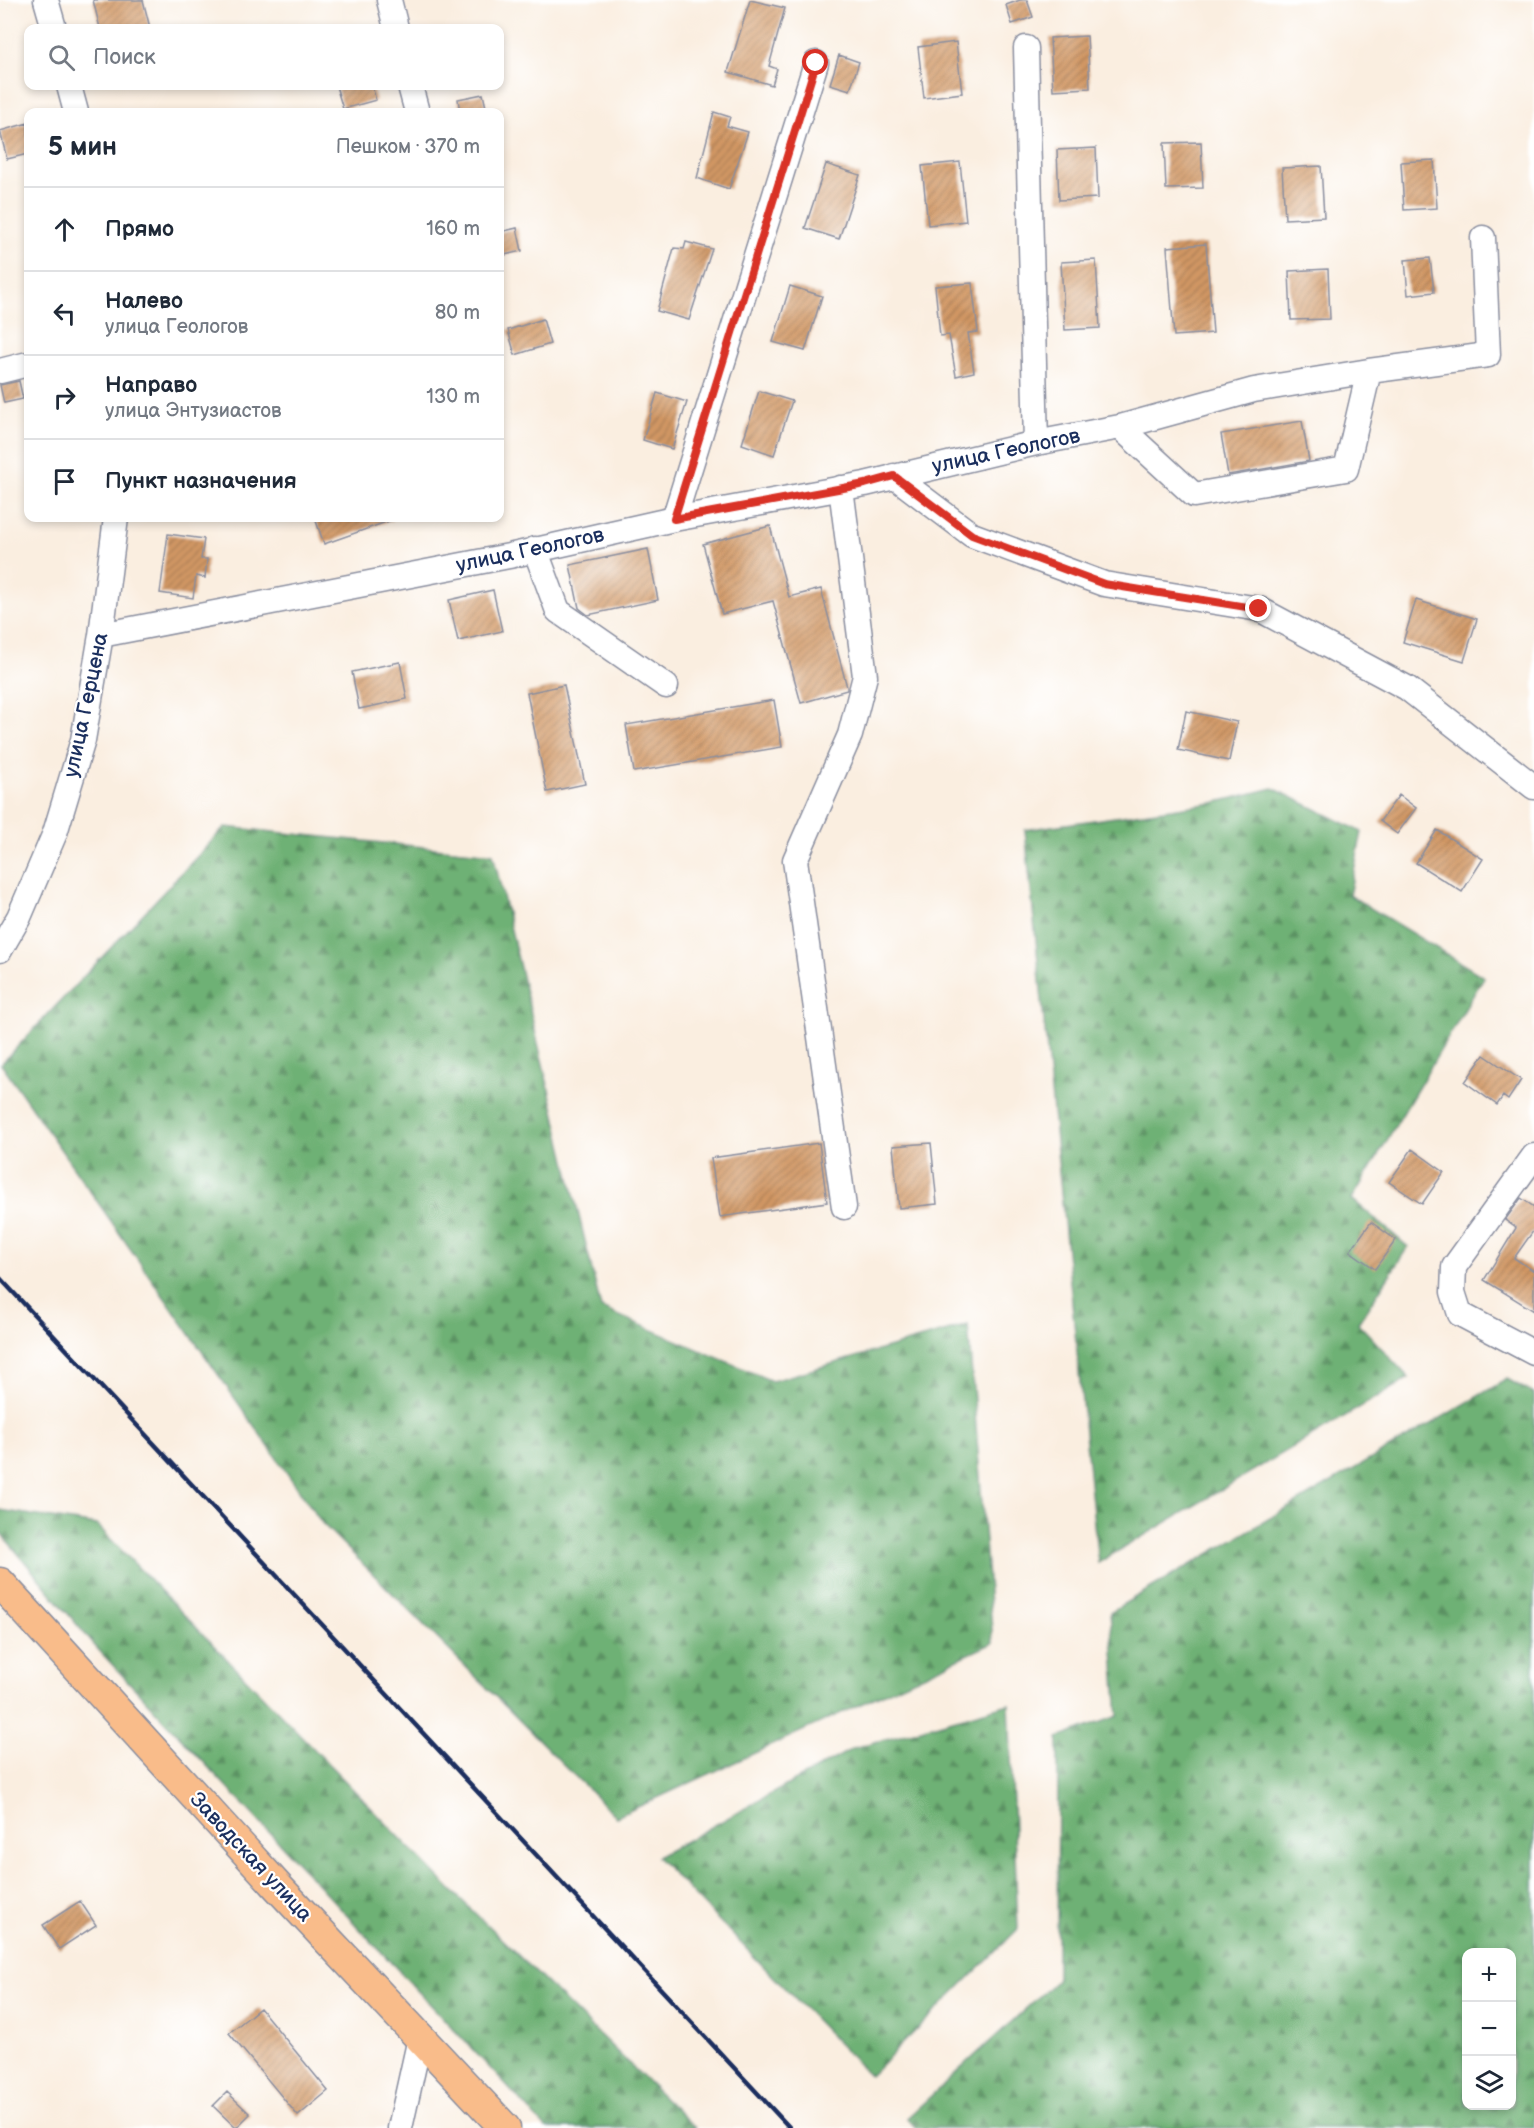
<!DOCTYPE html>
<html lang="ru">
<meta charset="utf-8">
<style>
body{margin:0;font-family:"Balsamiq Sans",sans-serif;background:#f6f6f7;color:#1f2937}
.controls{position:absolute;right:18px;bottom:18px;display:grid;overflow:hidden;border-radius:12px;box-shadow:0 3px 9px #0003}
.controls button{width:54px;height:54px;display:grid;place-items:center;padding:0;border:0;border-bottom:2px solid #e0e1e3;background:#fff;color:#1f2937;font:30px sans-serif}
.stop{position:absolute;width:18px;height:18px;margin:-14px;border:4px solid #d93025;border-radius:50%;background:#fff}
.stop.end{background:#d93025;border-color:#fff;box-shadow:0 2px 6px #0008}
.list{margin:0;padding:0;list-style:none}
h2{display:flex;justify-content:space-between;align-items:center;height:78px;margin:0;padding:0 24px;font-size:26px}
h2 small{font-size:20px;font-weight:400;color:#747a83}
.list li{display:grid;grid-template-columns:39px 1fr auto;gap:18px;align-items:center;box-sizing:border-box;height:84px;padding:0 24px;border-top:2px solid #e0e1e3}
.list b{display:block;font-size:22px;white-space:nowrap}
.list p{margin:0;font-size:20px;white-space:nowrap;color:#747a83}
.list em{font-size:20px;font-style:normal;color:#747a83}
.icon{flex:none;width:33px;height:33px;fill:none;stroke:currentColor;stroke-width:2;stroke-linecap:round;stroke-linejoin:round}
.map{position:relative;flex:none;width:1534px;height:2128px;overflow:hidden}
.search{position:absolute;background:#fff;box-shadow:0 3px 9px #0003;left:24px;top:24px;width:480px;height:66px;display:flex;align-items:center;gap:15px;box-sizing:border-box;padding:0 21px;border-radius:12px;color:#747a83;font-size:22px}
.panel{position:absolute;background:#fff;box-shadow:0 3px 9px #0003;left:24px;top:108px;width:480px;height:414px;border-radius:12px}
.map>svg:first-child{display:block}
.forest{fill:url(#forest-firs);stroke:#447069;stroke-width:1.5;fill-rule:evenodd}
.building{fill:url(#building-hatch)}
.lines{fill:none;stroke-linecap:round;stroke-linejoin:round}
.minor-casing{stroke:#8a8e9f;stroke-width:27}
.major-casing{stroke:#8a8e9f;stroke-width:33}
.minor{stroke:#fff;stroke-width:24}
.major{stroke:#f9bc8a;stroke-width:30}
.rail{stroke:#1b2f5e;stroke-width:4.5}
.route{stroke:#d93025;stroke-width:8}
.labels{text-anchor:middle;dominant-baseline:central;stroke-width:4.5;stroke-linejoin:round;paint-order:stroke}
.street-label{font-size:21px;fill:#1b2f5e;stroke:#fff}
</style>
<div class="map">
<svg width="1534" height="2128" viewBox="0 0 1534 2128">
<defs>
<pattern id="forest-firs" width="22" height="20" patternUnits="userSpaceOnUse" patternTransform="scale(1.5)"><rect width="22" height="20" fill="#6eb174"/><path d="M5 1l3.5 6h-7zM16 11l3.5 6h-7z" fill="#5a9062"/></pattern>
<pattern id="building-hatch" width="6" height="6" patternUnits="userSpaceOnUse" patternTransform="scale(1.5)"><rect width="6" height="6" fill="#d19763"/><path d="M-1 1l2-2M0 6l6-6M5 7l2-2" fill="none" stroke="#a97c55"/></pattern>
</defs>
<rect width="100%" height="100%" fill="#fff"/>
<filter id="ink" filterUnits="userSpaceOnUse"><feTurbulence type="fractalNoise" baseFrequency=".0167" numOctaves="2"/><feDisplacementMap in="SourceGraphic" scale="12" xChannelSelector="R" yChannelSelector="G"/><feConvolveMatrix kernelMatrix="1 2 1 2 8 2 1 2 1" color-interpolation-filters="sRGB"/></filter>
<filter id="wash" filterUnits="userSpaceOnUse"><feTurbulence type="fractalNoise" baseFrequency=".008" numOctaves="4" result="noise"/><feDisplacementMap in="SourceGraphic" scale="24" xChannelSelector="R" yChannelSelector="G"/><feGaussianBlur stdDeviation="1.35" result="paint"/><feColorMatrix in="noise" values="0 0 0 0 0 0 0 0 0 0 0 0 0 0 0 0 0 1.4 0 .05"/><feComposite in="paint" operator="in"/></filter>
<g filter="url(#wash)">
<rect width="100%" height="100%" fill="#faeee0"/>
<path class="forest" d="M1273,788l89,44 -13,63 135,82 -132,222 56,48 -50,76 51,55 -311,185 -73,-733 188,-27z
M225,827l268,27 108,454 171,73 196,-56 25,318 -377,174 -294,-294 -321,-459z
M1507,1379l27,15v734h-618l-9,-10 150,-138 1,-242 60,-22 -8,-104zM1512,1952v154h-46v-154z
M0,1510l97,15 345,356 253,247h-149l-452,-483 -94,-113z
M1009,1704l9,225 -148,147 -213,-219 197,-109z"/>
<g id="blocks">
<path class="building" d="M93,0h50l7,28h-50z
M750,0l35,8 -16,58 8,3 -5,16 -44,-13z
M1020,0h7l6,17 -21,7 -6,-19z
M1087,36l3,52 -37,2 -3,-52z
M956,42l6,51 -38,5 -6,-51z
M839,55l20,7 -9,28 -20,-6z
M336,86h36l4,14 -33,9z
M483,94l4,18h-27l-2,-13z
M714,112l16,5 -3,9 21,6 -19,57 -32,-11z
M28,123v31l-21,5 -7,-28z
M1201,142l2,46 -37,1 -2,-46z
M1096,148l2,50 -39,2 -2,-50z
M1434,160l3,48 -33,2 -3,-48z
M960,162l6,59 -38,4 -6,-59z
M826,164l34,11 -21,64 -34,-11z
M1321,166l3,51 -39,2 -3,-51z
M517,228l5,23 -22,5v-24z
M686,242l26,7 -23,71 -32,-9 17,-63 10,1z
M1206,244l7,89 -39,3 -7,-89z
M1430,258l4,34 -26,3 -3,-35z
M1096,260l4,68 -35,2 -4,-68z
M1328,269l2,50 -39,1 -2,-49z
M972,283l6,49 -10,1 6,39 -18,4 -7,-41 -9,1 -5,-50z
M790,286l32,10 -17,55 -32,-9z
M543,319l7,25 -35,11 -7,-25z
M19,381l4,18 -19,4 -4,-18z
M759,391l33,10 -18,54 -32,-11z
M657,393l30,9 -15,47 -29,-9z
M1302,421l7,40 -81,14 -7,-41z
M315,518h77v2l-68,24z
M770,526l19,71 32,-8 26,98v3l-46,13 -28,-102 -51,13 -19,-70z
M168,534l36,5 -3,20h6l-2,19 -9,-2 -3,22 -33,-5z
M648,549l10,51 -70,15 -9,-7 -9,-43z
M493,590l9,41 -44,10 -9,-41z
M1416,600l61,19 -13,42 -61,-19z
M400,662l7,37 -48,10 -7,-37z
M564,685l21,99 -38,8 -20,-99z
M774,700l8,47 -148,25 -8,-47z
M1186,711l51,11 -8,39 -51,-11z
M1399,795l17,13 -19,26 -17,-13z
M1437,830l46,29 -21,33 -46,-29z
M1484,1055l37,25 -13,20 -5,-4 -6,9 -32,-23z
M819,1143l8,59 -107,15 -9,-59z
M931,1143l6,61 -38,4 -6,-62z
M1412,1149l32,23 -22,32 -33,-22z
M1521,1198l13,9v23l-20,28 20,13v40l-50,-31 32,-52 -11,-8z
M1371,1222l25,18 -21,29 -25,-18z
M80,1901l16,24 -37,24 -16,-24z
M260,2008l68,83 -30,25 -69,-83z
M227,2092l23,22 -14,14 -23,-22z"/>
</g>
</g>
<g filter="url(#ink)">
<use href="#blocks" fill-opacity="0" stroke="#8a8e9f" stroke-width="1.5"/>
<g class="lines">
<defs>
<path id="minor" d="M46,0l8,28
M389,0l7,28
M1026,48l10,395
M69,86l7,26
M410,86l7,26
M0,371l28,-7
M1120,427l74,68 152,-26 23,-98
M894,476l78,59 132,49 155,25 148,79 127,99
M841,488l24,188 -15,59 -55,125 49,347
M674,519l142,-456
M535,549l23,62 108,75
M101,635l408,-79 165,-37 191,-35 171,-41 84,-16 134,-37 115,-19 119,-16 -5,-117
M0,950l19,-33 36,-84 28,-93 18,-105 15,-117
M1534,1156l-80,111 -1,25 7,22 74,39
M400,2128l20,-90"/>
<path id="major" d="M0,1583l278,304 227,241"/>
</defs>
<use href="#minor" class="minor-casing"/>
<use href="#major" class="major-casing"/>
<use href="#minor" class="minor"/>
<use href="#major" class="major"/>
<path class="rail" d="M0,1278l790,850"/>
</g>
</g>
<g class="lines" filter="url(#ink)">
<path class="route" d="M816,63l-142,456 191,-35 29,-8 78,59 132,49 155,25"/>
</g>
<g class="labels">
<g class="street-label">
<text transform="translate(1006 451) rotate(-12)">улица Геологов</text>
<text transform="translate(530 550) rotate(-12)">улица Геологов</text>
<text transform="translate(86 705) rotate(-78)">улица Герцена</text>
<text transform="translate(251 1857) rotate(47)">Заводская улица</text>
</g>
</g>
</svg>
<div class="controls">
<button>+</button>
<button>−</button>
<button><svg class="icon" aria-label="layers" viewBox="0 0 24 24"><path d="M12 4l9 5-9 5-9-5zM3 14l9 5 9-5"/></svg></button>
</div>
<div class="stop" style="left:816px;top:63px"></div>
<div class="stop end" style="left:1259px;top:609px"></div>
<div class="search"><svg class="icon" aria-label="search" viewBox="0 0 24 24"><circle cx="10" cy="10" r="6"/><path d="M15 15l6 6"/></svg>Поиск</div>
<section class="panel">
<h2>5 мин<small>Пешком · 370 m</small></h2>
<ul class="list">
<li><svg class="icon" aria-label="ahead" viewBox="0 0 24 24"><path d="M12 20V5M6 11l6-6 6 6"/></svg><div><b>Прямо</b></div><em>160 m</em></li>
<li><svg class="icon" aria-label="left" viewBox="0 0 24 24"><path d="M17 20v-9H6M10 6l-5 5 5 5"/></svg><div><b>Налево</b><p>улица Геологов</p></div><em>80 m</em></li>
<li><svg class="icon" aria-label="right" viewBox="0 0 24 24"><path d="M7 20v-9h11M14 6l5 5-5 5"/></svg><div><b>Направо</b><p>улица Энтузиастов</p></div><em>130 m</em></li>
<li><svg class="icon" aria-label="arrive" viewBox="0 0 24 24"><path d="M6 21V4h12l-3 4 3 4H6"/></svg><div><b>Пункт назначения</b></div></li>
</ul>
</section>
</div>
